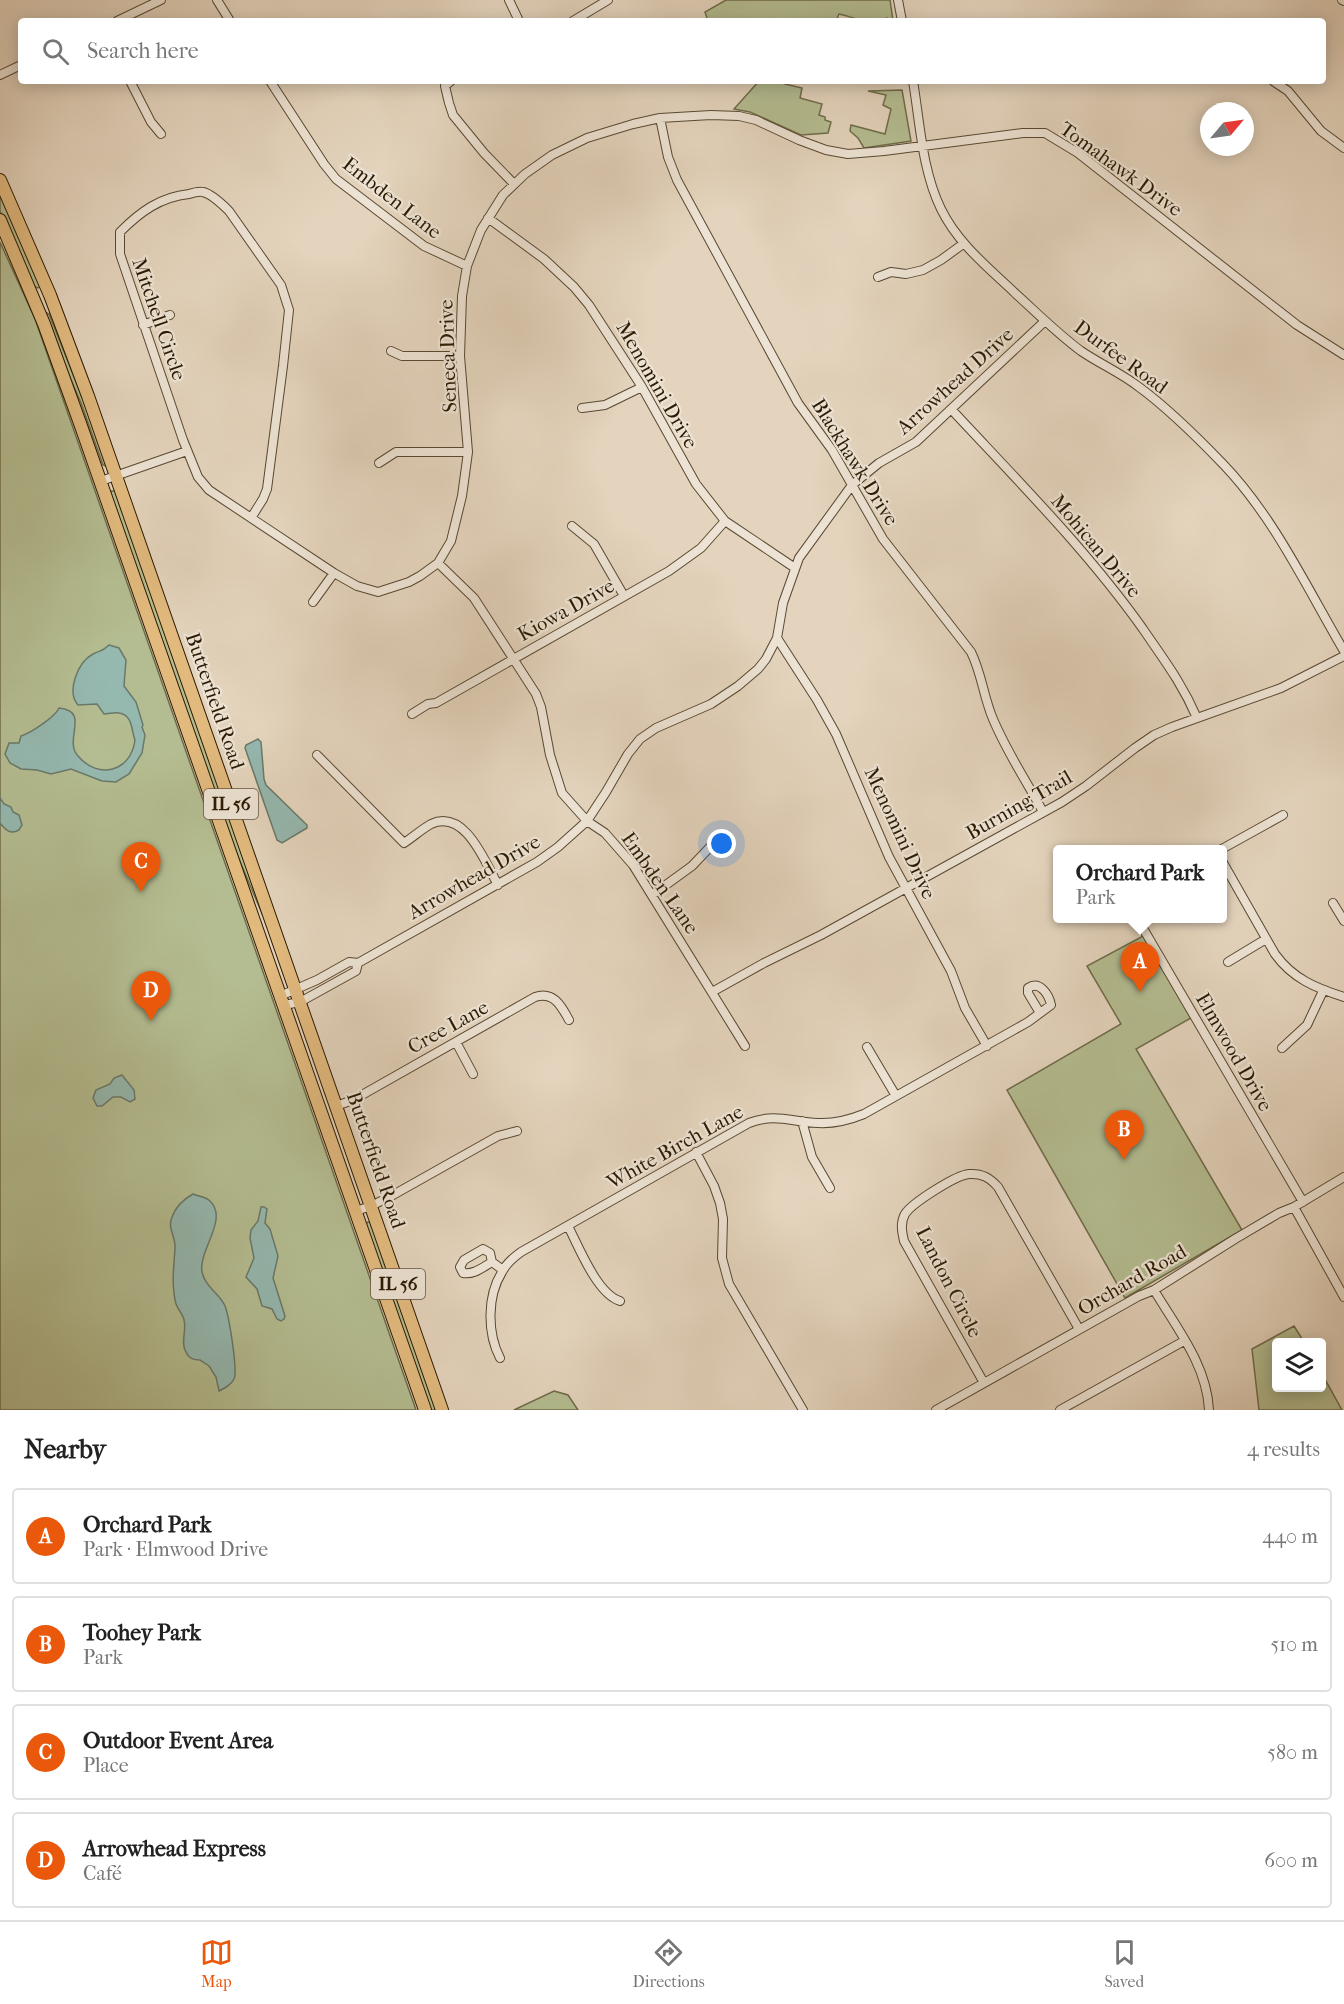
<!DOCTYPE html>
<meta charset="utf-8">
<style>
body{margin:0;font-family:"IM FELL French Canon",serif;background:#f2f2f2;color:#222}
.controls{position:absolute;right:18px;bottom:18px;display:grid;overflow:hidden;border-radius:6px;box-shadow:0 3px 15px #0003}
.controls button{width:54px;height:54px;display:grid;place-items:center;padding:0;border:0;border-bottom:2px solid #e0e0e0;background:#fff;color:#222;font:30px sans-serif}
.compass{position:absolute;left:1200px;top:102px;width:54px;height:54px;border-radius:50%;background:#fff;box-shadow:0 3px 15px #0003;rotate:61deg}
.you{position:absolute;left:722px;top:844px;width:21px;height:21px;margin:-15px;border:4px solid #fff;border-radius:50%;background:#1a73e8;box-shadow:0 0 0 9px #1a73e833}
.badge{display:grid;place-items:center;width:39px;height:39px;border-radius:50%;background:#ea580c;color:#fff;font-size:20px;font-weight:700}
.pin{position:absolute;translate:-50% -50px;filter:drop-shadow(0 2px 3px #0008)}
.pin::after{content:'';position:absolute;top:32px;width:21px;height:18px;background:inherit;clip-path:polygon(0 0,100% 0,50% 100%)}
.popup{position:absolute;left:1053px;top:845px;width:174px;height:78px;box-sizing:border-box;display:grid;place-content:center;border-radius:6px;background:#fff;filter:drop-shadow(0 2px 4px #0005);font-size:20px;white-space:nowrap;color:#767676}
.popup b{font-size:22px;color:#222}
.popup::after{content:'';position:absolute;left:50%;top:100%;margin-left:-12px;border:12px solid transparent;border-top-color:#fff}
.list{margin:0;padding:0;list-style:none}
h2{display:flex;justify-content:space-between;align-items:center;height:78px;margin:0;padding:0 24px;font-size:26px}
h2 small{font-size:20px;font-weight:400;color:#767676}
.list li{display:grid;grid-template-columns:39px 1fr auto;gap:18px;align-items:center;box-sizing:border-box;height:96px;margin:0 12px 12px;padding:0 12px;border:2px solid #e0e0e0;border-radius:6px}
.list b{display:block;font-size:22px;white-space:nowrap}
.list p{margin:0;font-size:20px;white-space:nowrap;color:#767676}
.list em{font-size:20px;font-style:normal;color:#767676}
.icon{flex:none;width:33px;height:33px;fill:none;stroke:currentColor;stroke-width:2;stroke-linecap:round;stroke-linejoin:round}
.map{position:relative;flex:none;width:1344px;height:1410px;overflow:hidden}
.search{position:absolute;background:#fff;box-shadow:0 3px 15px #0003;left:18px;right:18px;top:18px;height:66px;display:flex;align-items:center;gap:15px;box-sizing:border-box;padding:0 21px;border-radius:6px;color:#767676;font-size:22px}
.sheet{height:510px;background:#fff}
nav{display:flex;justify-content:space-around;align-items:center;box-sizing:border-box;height:84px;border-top:2px solid #e0e0e0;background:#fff;font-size:16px;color:#767676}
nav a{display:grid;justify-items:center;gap:3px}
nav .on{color:#ea580c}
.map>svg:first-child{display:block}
.green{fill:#b4bd91;stroke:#6f6c4a;stroke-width:1.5}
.water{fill:#95b8af;stroke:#6a796a;stroke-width:1.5}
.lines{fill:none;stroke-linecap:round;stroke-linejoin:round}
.minor-casing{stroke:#584831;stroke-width:10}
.primary-casing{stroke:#2a1a02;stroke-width:14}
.minor{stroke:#ede3d4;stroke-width:8}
.primary{stroke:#e2ba7e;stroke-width:12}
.labels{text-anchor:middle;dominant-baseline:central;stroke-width:4.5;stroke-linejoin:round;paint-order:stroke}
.shield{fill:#ede3d4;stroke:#645641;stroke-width:1.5}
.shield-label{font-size:18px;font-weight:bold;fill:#2a1a02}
.street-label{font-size:20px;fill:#2a1a02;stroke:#ede3d4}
</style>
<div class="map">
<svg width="1344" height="1410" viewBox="0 0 1344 1410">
<rect width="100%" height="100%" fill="#e4d4bd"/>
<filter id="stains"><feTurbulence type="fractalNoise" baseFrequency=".00333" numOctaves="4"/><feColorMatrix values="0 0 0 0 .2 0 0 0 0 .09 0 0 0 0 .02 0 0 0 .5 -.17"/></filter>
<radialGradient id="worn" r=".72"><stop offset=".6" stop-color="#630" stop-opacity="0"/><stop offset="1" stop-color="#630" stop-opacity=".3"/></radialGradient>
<path class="green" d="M726,0h164l3,21h-4l-2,-3c-13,9 -34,-1 -48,-4l-3,7h-128l-3,-9z
M759,81h27l-1,3 17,4 -2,10 22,6 -3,11 6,2v3l6,2 -3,11 -27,2 -51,-23 -16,-3z
M902,90l9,51 -47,7 -6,-10 -8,-7 1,-6 34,9 6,-25 -8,-4 3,-10 -18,-4z
M0,190l41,96 -3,2 -5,-2 -33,-75z
M0,242l35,77 381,1091h-416z
M45,312l4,2 49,123 9,29h-1l-3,-1 -22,-62 -26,-60z
M112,491h4l150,432 -36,-85 -120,-346z
M1145,935l46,83 -55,31 106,181 -117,68 -118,-208 114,-66 -34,-58z
M368,1222h2l68,188h-9l-64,-185z
M1294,1326l10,16h-28v46h46v-14l20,36h-83l-7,-61z
M554,1391l14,4 10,15h-64z"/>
<path class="water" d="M109,645l10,3 7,12 -2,26 12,16 7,23 -1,2 3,8 -3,18 -13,21 -13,8 -14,-1 -31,-12 -20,5 -14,-4 -16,-1 -11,-6 -5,-9 4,-11h10l2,-7c10,-3 35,-20 38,-28 32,3 4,32 19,48 20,24 53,16 57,-16 -4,-10 -2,-25 -16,-27 -5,-1 -10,1 -15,1l-7,-10 -19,1c-12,-14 0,-43 15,-51 8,-4 9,-2 16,-9z
M258,739l3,3 3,37 2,6 41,40v3l-25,15 -5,-3 -32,-92 1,-3z
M0,798l4,6 7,3 2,5 6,3 3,10 -3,5c-9,5 -13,0 -19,-7z
M122,1075l12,15 1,9 -5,3 -9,-5h-8l-11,9h-5l-4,-8 3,-8 14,-6 4,-6z
M193,1194c6,3 12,2 17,7 19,18 -12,50 -8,71 3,15 18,22 23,34 4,10 13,65 9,73 -3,6 -9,9 -15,12l-3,-14 -7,-11 -9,-6c-6,0 -11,-1 -14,-8 -6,-10 1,-21 -2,-32 -1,-6 -6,-10 -8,-16 -5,-19 -2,-38 -1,-56 1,-11 -8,-19 -3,-31 4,-11 12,-18 21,-23z
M261,1207h3l3,2 -2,14 5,6 8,27 -5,22 12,38 -1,3 -3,2 -4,-2 -5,-10 -10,-3 -5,-17 -11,-12 8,-19 -4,-20 1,-8 7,-9z"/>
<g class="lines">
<defs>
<path id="minor" d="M217,0l13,21
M509,0l10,21
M898,0l4,21
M1342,0l2,1
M117,21l44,-21
M573,21l35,-21
M0,75l21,-10
M130,81l21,41 10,12
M270,81l54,83 12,15 88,67 43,20
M451,81l-6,5 4,17 4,12 31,38 30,31
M913,81c7,42 9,89 28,128 17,35 48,59 75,85 21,19 42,40 65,57 19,13 40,22 58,36 30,22 58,50 84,77 51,53 84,124 121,187
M1273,81l15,10 33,40 23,17
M660,118l8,39 9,23 121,223 34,47 51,89 88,113c10,20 12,41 20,62 13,34 35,66 52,98
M488,218l56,41 30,28 15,18 53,82 54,97 29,37 70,47
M878,277l13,-5 15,2 17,-4 18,-10 22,-16
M143,325l27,-10
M391,351l11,5h58
M582,408l23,-3 37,-18
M951,409c66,71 135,140 192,220 21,31 39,54 54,89
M379,463l17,-11h72
M101,481l86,-30
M251,518l12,-19 4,-10 16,-123 6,-56 -8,-25 -52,-74c-6,-6 -17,-17 -26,-19 -4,-1 -11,1 -14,2 -29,3 -49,18 -69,38v22l63,186 15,37 11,13 125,83 23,13 21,6 31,-10 11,-6 18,-13 13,-22 11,-45 6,-44 -8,-96 2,-60 5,-30 14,-36 22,-35 22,-21 27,-19 35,-17 46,-14 27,-6 51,-3 28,1 17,4 43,20 27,10 22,4 36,-3 139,-18h22l33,20 219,172 47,30
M572,526l22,18 30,52
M438,563l36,35 62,96 5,13 9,48 12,38 25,28 18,12 28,32 112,181
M313,602l21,-29
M777,638l40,62 19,34 53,123 62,114 14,37 22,38
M412,714l16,-10 8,-1 233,-132 32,-23 24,-27
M317,755l87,88c9,-6 18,-14 27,-19 34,-16 54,38 67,61
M1220,850l63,-35
M1222,861l53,93c18,25 41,34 69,43
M652,895l40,-29 19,-20 16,-8
M1333,903l11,18
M1137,918l166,284
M1228,962l38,-23
M712,992l52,-29 57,-28 241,-133 24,-16 49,-38 19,-13 18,-8 109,-39 63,-32
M280,996l37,-16 32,-18 9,1 179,-101 21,-15 29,-26 19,-29 22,-38 12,-15 16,-11 55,-24 27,-18 20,-17 8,-10 11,-21 6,-35 16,-45 53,-73 27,-22 37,-21 129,-121
M284,1005l16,-3 56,-31 2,-8
M456,1042l17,32
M867,1047l29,49
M1282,1048l25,-23 16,-34
M336,1106l17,-6 182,-103c18,-6 26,8 34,23
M802,1121l10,36 18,31
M696,1152l18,34 6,17 3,16 -1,39 7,26 74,126
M1294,1207l50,90
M356,1211l15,-5 22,-11 105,-59 19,-5
M568,1226c11,21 29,68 52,75
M492,1262c-9,5 -18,13 -29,11l-3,-6 4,-7 19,-11 7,4 2,9 11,8
M1154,1290c22,37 53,75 55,120
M500,1358c-13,-25 -13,-62 2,-86 4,-8 12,-15 19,-20l228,-129c26,-10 43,-1 69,0 17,1 31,-3 46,-9l164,-92 23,-17c-2,-10 -11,-25 -23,-17v5l12,20
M984,1383l-80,-142c-2,-9 -4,-18 1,-27 7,-11 51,-39 64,-40 13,-1 21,4 29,13l81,142
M936,1410l203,-114 15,-6 81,-51 44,-26 15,-6 50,-30
M1060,1410l124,-69"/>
<path id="primary" d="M0,180l50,115 38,101 354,1014
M0,220l44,104 37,102 344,984"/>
</defs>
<use href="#minor" class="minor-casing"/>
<use href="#primary" class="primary-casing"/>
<use href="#minor" class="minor"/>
<use href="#primary" class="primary"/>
</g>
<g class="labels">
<g class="shield">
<rect x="204" y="789" width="54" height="30" rx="4.5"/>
<rect x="371" y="1269" width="54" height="30" rx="4.5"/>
</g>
<g class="shield-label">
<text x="231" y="804">IL 56</text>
<text x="398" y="1284">IL 56</text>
</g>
<g class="street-label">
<text transform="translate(1121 169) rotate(36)">Tomahawk Drive</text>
<text transform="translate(392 198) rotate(38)">Embden Lane</text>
<text transform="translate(159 319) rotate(71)">Mitchell Circle</text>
<text transform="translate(448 356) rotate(-92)">Seneca Drive</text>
<text transform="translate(1121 357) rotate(36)">Durfee Road</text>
<text transform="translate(955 381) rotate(-42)">Arrowhead Drive</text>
<text transform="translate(657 385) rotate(60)">Menomini Drive</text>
<text transform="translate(855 462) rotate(58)">Blackhawk Drive</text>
<text transform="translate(1096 546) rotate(50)">Mohican Drive</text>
<text transform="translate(566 610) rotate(-29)">Kiowa Drive</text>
<text transform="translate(215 701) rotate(71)">Butterfield Road</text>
<text transform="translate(1019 805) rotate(-30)">Burning Trail</text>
<text transform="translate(900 833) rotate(65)">Menomini Drive</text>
<text transform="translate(474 877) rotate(-30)">Arrowhead Drive</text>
<text transform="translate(660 883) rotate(55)">Embden Lane</text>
<text transform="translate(448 1027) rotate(-29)">Cree Lane</text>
<text transform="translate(1234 1052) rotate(60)">Elmwood Drive</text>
<text transform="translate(675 1147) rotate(-29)">White Birch Lane</text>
<text transform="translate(376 1160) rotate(71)">Butterfield Road</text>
<text transform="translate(1132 1280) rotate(-30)">Orchard Road</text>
<text transform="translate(949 1282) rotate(63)">Landon Circle</text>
</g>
</g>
<rect width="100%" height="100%" filter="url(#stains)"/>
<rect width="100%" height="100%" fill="url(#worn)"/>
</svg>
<div class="controls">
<button><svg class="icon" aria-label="layers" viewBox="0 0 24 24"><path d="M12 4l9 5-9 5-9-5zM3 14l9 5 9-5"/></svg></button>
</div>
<svg class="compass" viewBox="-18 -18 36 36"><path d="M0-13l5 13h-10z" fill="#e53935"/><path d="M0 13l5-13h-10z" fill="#767676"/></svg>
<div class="you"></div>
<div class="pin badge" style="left:1140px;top:992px">A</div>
<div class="popup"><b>Orchard Park</b>Park</div>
<div class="pin badge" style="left:1124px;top:1160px">B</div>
<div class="pin badge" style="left:141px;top:892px">C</div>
<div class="pin badge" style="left:151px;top:1021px">D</div>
<div class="search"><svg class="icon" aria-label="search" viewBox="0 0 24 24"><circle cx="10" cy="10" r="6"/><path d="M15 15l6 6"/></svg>Search here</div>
</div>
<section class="sheet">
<h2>Nearby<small>4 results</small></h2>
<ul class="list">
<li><span class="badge">A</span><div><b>Orchard Park</b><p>Park · Elmwood Drive</p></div><em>440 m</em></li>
<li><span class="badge">B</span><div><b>Toohey Park</b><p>Park</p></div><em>510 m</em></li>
<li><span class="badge">C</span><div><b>Outdoor Event Area</b><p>Place</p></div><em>580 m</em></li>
<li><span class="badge">D</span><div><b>Arrowhead Express</b><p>Café</p></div><em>600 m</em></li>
</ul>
</section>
<nav>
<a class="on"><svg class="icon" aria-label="map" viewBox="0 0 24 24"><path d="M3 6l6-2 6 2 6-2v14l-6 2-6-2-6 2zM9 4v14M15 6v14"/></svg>Map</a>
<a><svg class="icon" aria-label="directions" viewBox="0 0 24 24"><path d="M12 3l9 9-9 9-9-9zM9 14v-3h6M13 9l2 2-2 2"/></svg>Directions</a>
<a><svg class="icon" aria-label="saved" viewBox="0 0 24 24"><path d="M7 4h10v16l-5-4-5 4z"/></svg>Saved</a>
</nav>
